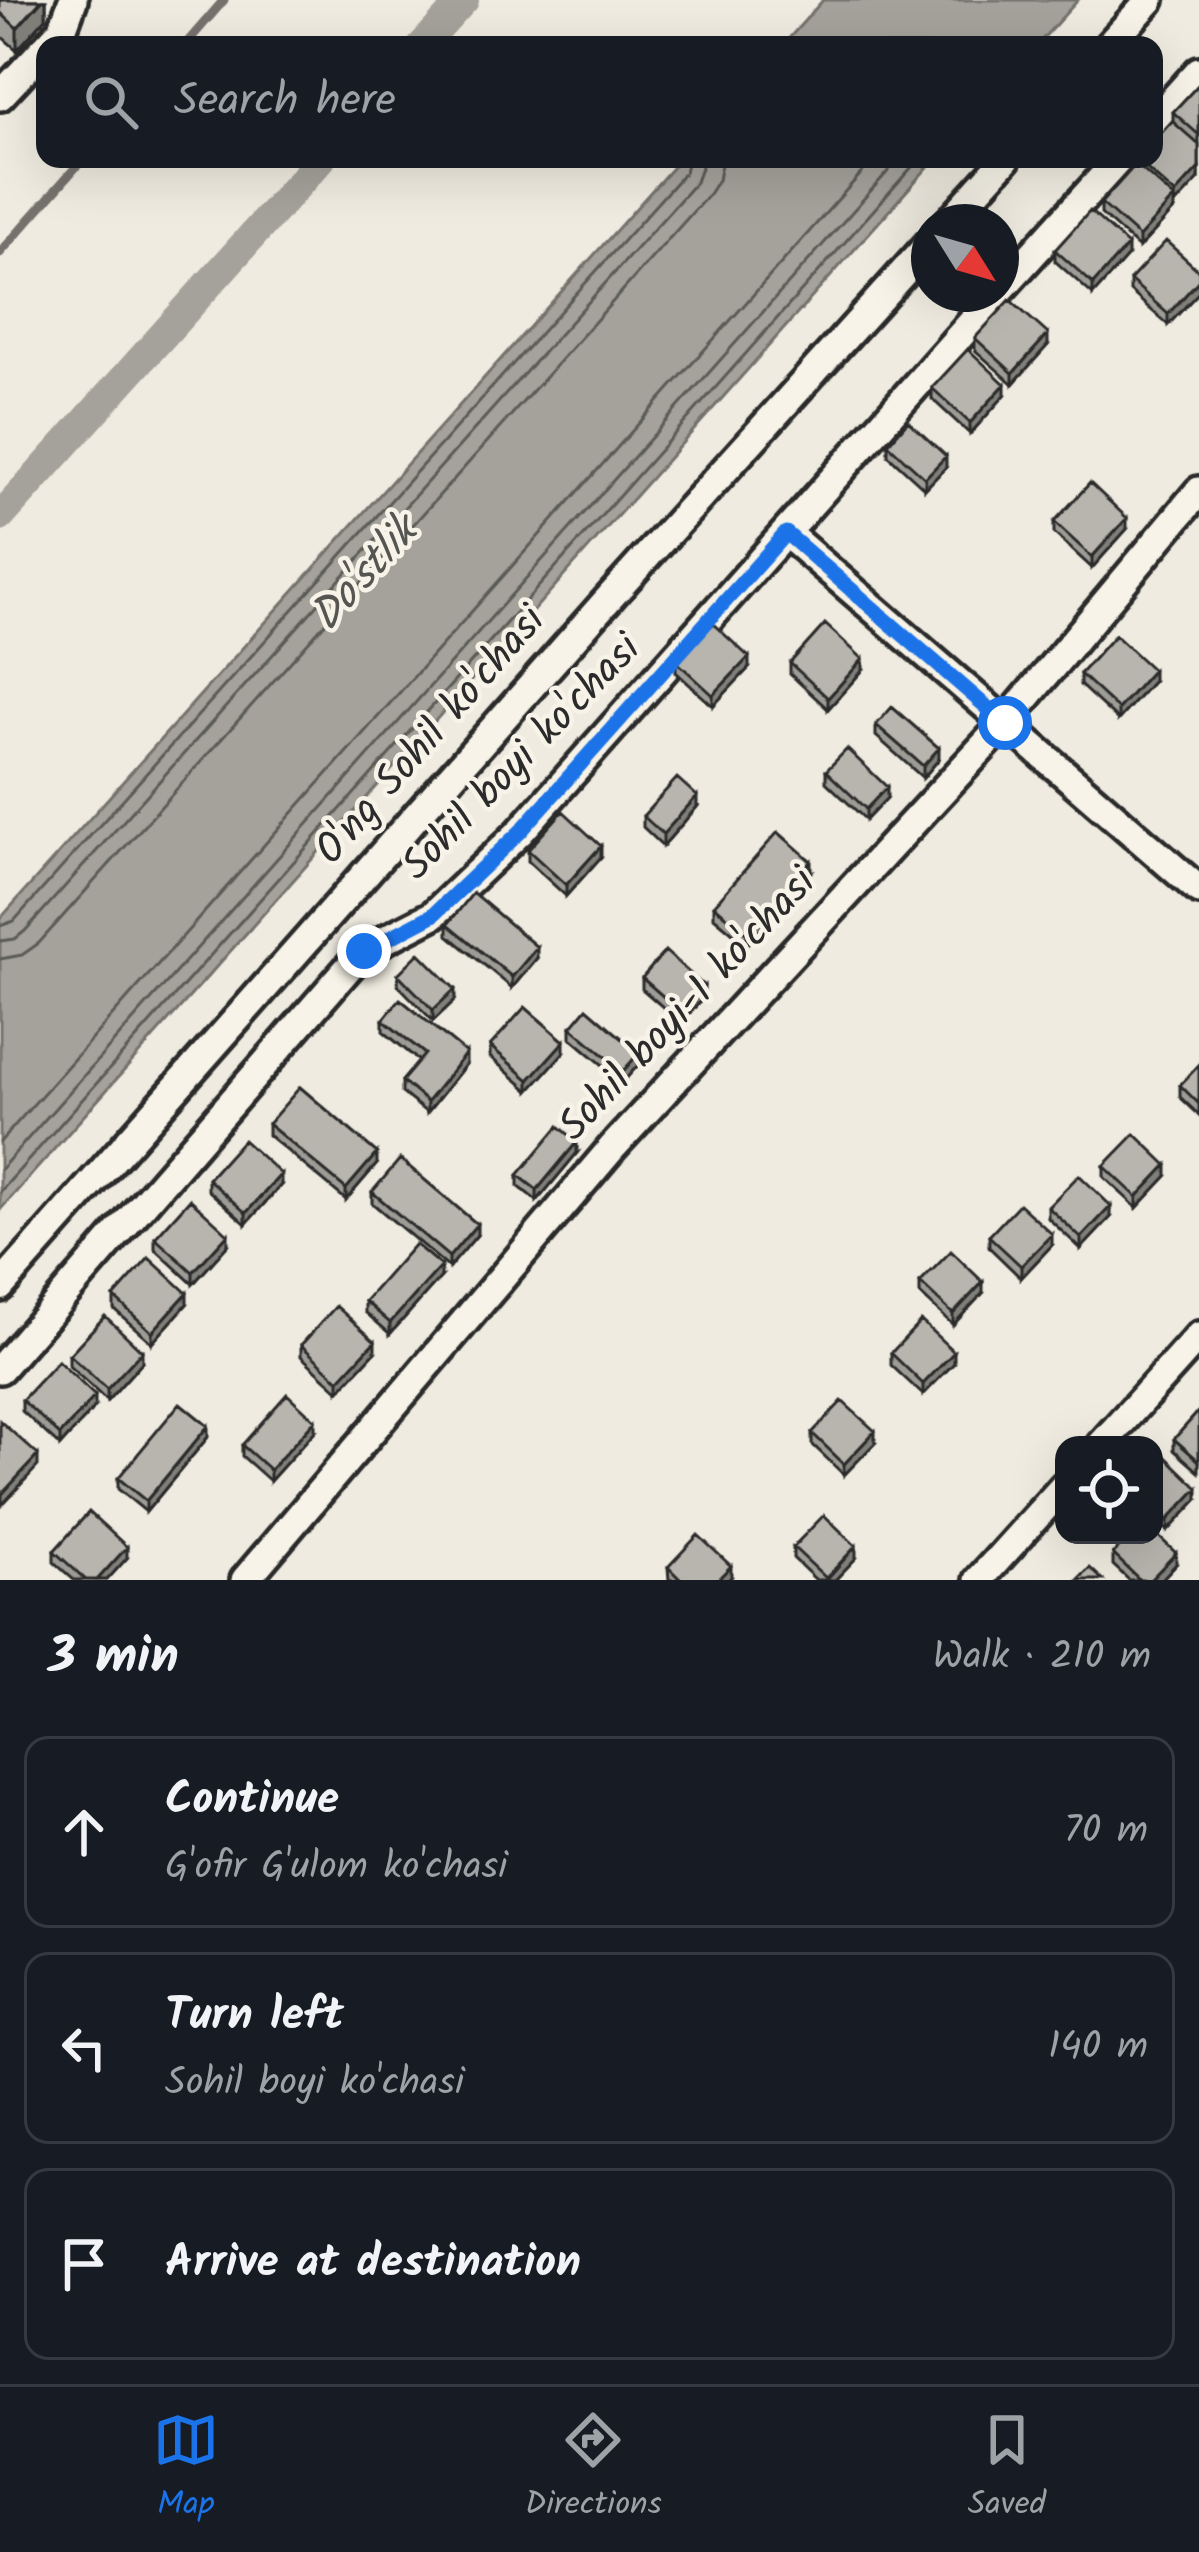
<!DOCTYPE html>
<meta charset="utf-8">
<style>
body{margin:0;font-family:Kalam,sans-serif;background:#20242c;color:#f1f3f6}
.controls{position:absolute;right:36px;bottom:36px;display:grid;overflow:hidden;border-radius:24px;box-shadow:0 12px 48px #0002}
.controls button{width:108px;height:108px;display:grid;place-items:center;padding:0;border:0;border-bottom:3px solid #363941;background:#171b24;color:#f1f3f6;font:60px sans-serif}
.compass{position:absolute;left:911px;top:204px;width:108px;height:108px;border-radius:50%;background:#171b24;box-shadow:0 12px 48px #0002;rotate:127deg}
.stop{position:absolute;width:36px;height:36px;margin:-27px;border:9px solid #1a73e8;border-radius:50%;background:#fff}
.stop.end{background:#1a73e8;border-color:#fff;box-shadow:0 3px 12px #0008}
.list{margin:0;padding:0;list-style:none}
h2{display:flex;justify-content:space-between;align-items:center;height:156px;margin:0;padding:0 48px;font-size:51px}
h2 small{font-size:39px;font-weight:400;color:#9ea1a6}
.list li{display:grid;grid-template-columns:78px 1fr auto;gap:36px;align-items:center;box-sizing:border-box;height:192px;margin:0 24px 24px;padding:0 24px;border:3px solid #363941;border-radius:24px}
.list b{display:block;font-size:45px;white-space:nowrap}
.list p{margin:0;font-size:39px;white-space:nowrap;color:#9ea1a6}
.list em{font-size:39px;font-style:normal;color:#9ea1a6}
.icon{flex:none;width:66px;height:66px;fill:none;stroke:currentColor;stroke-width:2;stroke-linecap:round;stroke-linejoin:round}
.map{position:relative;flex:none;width:1199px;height:1580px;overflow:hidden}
.search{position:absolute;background:#171b24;box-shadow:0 12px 48px #0002;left:36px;right:36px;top:36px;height:132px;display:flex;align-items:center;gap:30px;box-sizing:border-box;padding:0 42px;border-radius:24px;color:#9ea1a6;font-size:45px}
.sheet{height:804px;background:#171b24}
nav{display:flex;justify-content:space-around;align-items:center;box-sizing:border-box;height:168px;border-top:3px solid #363941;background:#171b24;font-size:33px;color:#9ea1a6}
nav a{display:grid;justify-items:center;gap:6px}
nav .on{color:#1a73e8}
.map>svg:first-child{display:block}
.water{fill:#a4a29a;stroke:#74726e;stroke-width:3}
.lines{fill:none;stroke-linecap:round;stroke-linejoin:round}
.shore{stroke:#5b5b57;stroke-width:3}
.stream{stroke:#74726e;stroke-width:9}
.canal{stroke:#a4a29a;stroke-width:30}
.minor-casing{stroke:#2b2b2b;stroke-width:36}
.minor{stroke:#f7f3e8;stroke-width:27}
.wall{fill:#9e9c96;stroke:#2b2b2b;stroke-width:3}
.shaded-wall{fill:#817f7a;stroke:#2b2b2b;stroke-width:3}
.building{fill:#b8b5ae;stroke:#2b2b2b;stroke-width:3}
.route{stroke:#1a73e8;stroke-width:15}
.labels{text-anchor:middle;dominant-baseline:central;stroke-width:9;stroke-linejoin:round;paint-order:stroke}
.street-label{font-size:42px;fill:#2b2b2b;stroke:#f7f3e8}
.water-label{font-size:45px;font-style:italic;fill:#555552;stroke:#f7f3e8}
</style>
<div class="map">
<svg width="1199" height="1580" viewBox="0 0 1199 1580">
<rect width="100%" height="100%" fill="#efebe0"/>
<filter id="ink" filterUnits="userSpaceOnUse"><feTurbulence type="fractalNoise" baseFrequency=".00833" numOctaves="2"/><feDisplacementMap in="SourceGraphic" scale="24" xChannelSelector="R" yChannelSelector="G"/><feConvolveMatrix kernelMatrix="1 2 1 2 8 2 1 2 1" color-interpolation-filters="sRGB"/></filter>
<g filter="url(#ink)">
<path class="water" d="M823,0h255l-41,45h-254z
M680,159h255l-935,1051v-291z"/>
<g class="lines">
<path class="shore" d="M0,926l14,-5 671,-749 3,-13
M0,941l15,-2 10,-8 671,-749 8,-23
M0,959l22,-4 17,-12 670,-749 9,-14 4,-21
M0,1142l874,-983
M0,1170l899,-1011
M0,1192l919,-1033"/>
<path class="stream" d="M185,45l39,-45
M0,253l83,-94"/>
<path class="canal" d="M423,45l41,-45
M0,517l321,-358"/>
<defs>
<path id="minor" d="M48,45l14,-15 11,-30
M1109,45l41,-45
M0,96l45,-48
M1154,121l45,-50
M949,222l57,-63
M1001,289l118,-130
M786,533l413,357
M0,1287l602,-681 327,-362
M0,1369l363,-418 70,-36 87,-83 477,-538
M1101,1445l98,-109
M245,1580l367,-432 393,-425 194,-232
M979,1580l85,-94"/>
</defs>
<use href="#minor" class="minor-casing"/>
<use href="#minor" class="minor"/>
</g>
<path class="wall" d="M0,0h46v18l-29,32 -17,-15z
M1199,84v95l-25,26v5l-35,38 -38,-34v-11l36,-39 1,-5 35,-37v-10z
M1055,250l73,6 -35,39 -38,-34z
M1199,271v21l-31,33 -38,-34v-11z
M975,338l73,7 -35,39 -38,-34z
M932,388l73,7 -35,39 -38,-35z
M888,444l58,23 -21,22 -37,-34z
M1054,522l73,7 -35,39 -38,-35z
M676,661l73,7 -36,38 -37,-34z
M790,663l73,7 -35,39 -38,-35z
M1080,674l73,7 -35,39 -38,-35z
M876,725l63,34 -16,19 -47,-42z
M826,771l61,27 -21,22 -40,-38z
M697,807l-34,39 -20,-19v-11z
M528,850l73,7 -35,39 -38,-35z
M811,872l-64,73 -33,-28v-12z
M448,924l89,34 -25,30 -64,-53z
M398,974l57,26 -22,21 -35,-36z
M642,978l62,19 -23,26 -39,-34z
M383,1020l83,44 -39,49 -25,-20v-12l17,-20 -36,-30z
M571,1027l68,37 -16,18 -52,-44z
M490,1046l74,6 -35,39 -39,-34z
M1199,1065v50l-19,-18v-12z
M268,1124l109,40 -31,36 -78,-65z
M577,1153l-40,48 -19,-15v-11z
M1104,1166l63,10 -30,32 -33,-31z
M208,1179l73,6 -35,39 -38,-34z
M372,1192l105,43 -28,33 -77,-65z
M1048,1207l63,10 -30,32 -33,-31z
M989,1236l63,9 -31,33 -32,-31z
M155,1238l73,7 -35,39 -38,-35z
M441,1277l-51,57 -25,-22v-11z
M920,1283l63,10 -30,32 -33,-31z
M114,1297l73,7 -35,39 -38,-34z
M301,1345l74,7 -36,39 -38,-35z
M891,1353l63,10 -31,32 -32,-30z
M69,1355l73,7 -35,39 -38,-35z
M22,1400l73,7 -35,39 -38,-35z
M1199,1411v61l-25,-22v-11z
M315,1431l-45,50 -28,-25v-11z
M812,1433l63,10 -31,32 -32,-31z
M208,1437l-62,75 -28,-23v-11z
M1154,1470l44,29 -30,32 -14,-13z
M793,1547l63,11 -21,22h-19l-23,-22z
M54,1551l73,7 -20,22h-33l-20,-18z
M1113,1554l63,10 -15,16h-32l-16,-15z
M668,1567l63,10 -3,3h-59z"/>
<path class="shaded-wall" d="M42,0h4v18l-29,32v-22z
M1199,168v11l-24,26v-11z
M1174,198v12l-35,38v-11z
M1128,245v11l-35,39v-11z
M1199,280v12l-31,33v-11z
M1048,334v11l-35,39v-11z
M1005,384v11l-35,39v-11z
M946,456v11l-21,22v-11z
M1127,518v11l-35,39v-11z
M749,657v11l-36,38v-11z
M863,659v11l-35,39v-11z
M1153,670v11l-35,39v-11z
M939,748v11l-16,19v-12z
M887,787v11l-21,22v-11z
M697,796v11l-34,39v-12z
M601,846v11l-35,39v-11z
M811,861v11l-64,73v-11z
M537,947v11l-25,30v-11z
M704,986v11l-23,26v-11z
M455,989v11l-22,21v-11z
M564,1041v11l-35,39v-11z
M466,1053v11l-39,49v-11z
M639,1053v11l-16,18v-11z
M577,1142v11l-40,48v-11z
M377,1153v11l-31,36v-11z
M1167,1165v11l-30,32v-11z
M281,1174v11l-35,39v-11z
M1111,1206v11l-30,32v-11z
M477,1224v11l-28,33v-11z
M228,1234v11l-35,39v-12z
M1052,1234v11l-31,33v-12z
M441,1266v11l-51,57v-11z
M983,1282v11l-30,32v-11z
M187,1293v11l-35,39v-11z
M375,1341v11l-36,39v-11z
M142,1351v11l-35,39v-12z
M954,1352v11l-31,32v-11z
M95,1396v11l-35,39v-11z
M315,1420v11l-45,50v-11z
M208,1426v11l-62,75v-11z
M875,1431v12l-31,32v-11z
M38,1455v11l-36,39v-11z
M1198,1488v11l-30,32v-11z
M856,1546v12l-21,22h-9z
M127,1547v11l-20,22h-10z
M1176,1553v11l-15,16h-11z
M731,1566v11l-3,3h-11z"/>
<path class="building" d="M0,0h42l-25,28 -17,-16z
M1199,84v51l-26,-23z
M1172,121l27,24v23l-24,26 -38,-34 17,-1v-18z
M1136,164l38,34 -35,39 -38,-34z
M1090,211l38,34 -35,39 -38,-34z
M1166,241l33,30v9l-31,34 -38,-34z
M1010,300l38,34 -35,39 -38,-35z
M968,349l37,35 -35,39 -38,-35z
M908,421l38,35 -21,22 -37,-34z
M1090,483l37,35 -35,39 -38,-35z
M711,622l38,35 -36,38 -37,-34z
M825,624l38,35 -35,39 -38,-35z
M1115,635l38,35 -35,39 -38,-35z
M892,707l47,41 -16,18 -47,-41z
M847,749l40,38 -21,22 -40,-38z
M677,778l20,18 -34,38 -20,-18z
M563,811l38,35 -35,39 -38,-35z
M778,832l33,29 -64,73 -33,-29z
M473,893l64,54 -25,30 -64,-53z
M665,951l39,35 -23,26 -39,-34z
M419,953l36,36 -22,21 -35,-36z
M400,999l66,54 -39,49 -25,-21 23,-27 -42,-34z
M525,1007l39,34 -35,39 -39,-34z
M587,1008l52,45 -16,18 -52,-44z
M1199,1065v39l-19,-19z
M300,1087l77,66 -31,36 -78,-65z
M559,1126l18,16 -40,48 -19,-15z
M1135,1134l32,31 -30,32 -33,-31z
M243,1140l38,34 -35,39 -38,-34z
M400,1159l77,65 -28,33 -77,-65z
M1079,1175l32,31 -30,32 -33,-31z
M190,1199l38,35 -35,38 -38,-34z
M1019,1204l33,30 -31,32 -32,-30z
M415,1244l26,22 -51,57 -25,-22z
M951,1251l32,31 -30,32 -33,-31z
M149,1258l38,35 -35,39 -38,-35z
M336,1306l39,35 -36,39 -38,-35z
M105,1316l37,35 -35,38 -38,-34z
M921,1321l33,31 -31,32 -32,-31z
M58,1361l37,35 -35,39 -38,-35z
M287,1394l28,26 -45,50 -28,-25z
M842,1401l33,30 -31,33 -32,-31z
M180,1403l28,23 -62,75 -28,-23z
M1199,1411v50l-25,-22z
M0,1421l38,34 -36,39 -2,-2z
M1166,1457l32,31 -30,32 -14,-13v-37z
M89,1512l38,35 -30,33h-11l-32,-29z
M824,1515l32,31 -30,32 -33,-31z
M1154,1532l22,21 -26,27h-10l-27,-26 18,-19h23z
M698,1535l33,31 -14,14h-36l-13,-13z
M1090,1568l13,12h-25z"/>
</g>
<g class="lines" filter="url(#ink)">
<path class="route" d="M364,951l69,-36 87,-83 266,-299 219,190"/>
</g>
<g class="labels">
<g class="street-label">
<text transform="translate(431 736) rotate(-49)">O'ng Sohil ko'chasi</text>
<text transform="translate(522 758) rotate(-46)">Sohil boyi ko'chasi</text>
<text transform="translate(688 1005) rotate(-47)">Sohil boyi-1 ko'chasi</text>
</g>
<g class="water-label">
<text transform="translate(365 575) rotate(-48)">Do'stlik</text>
</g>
</g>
</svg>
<div class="controls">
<button><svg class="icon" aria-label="locate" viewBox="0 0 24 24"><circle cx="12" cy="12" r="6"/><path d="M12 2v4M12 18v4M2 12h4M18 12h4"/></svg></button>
</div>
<svg class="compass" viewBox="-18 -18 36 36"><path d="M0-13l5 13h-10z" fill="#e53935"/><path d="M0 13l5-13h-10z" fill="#9ea1a6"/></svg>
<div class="stop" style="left:1005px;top:723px"></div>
<div class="stop end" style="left:364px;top:951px"></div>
<div class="search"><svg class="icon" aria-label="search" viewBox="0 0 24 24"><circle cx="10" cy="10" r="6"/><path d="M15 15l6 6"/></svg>Search here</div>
</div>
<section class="sheet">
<h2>3 min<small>Walk · 210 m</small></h2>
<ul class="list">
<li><svg class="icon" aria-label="ahead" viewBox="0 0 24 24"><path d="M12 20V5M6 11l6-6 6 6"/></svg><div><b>Continue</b><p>G'ofir G'ulom ko'chasi</p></div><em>70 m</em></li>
<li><svg class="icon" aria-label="left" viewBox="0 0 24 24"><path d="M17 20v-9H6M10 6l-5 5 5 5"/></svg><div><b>Turn left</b><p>Sohil boyi ko'chasi</p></div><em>140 m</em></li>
<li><svg class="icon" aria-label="arrive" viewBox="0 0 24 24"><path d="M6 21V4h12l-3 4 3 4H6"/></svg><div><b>Arrive at destination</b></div></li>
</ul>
</section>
<nav>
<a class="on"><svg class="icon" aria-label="map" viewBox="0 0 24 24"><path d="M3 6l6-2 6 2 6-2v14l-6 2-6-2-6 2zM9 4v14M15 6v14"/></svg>Map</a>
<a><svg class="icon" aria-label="directions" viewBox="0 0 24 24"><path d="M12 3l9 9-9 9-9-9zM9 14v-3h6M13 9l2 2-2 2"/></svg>Directions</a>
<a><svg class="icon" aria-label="saved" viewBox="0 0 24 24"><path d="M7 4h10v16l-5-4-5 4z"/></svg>Saved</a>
</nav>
